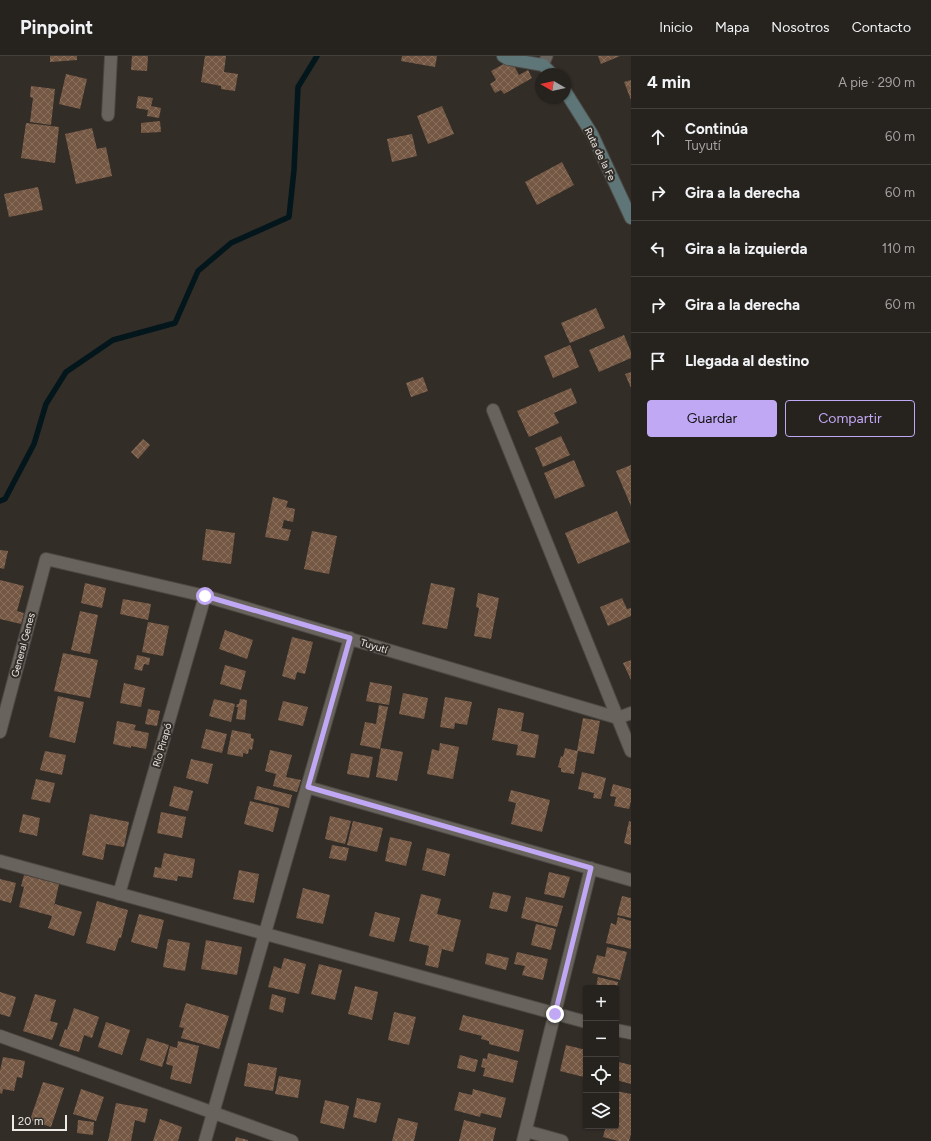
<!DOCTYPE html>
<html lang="es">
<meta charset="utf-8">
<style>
body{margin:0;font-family:Figtree,sans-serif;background:#2e2a27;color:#f1f3f6}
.controls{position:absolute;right:12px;bottom:12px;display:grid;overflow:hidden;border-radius:4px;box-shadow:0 1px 3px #0004}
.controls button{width:36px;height:36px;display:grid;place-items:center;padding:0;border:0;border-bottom:1px solid #423f3c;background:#26221e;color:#f1f3f6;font:20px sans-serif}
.compass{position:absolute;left:535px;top:12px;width:36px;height:36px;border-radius:50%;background:#26221e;box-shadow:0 1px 3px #0004;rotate:279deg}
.scale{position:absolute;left:12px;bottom:10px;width:55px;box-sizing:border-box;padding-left:4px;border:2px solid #edeae6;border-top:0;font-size:11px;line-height:14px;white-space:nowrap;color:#edeae6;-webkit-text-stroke:3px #332d28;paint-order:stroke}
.stop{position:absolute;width:12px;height:12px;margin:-9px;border:3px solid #c0a8f4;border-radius:50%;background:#fff}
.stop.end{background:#c0a8f4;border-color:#fff;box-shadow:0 1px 4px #0008}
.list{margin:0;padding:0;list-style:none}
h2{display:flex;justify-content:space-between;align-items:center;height:52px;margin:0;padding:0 16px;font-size:17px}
h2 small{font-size:13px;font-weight:400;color:#a4a4a4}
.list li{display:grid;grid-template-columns:26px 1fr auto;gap:12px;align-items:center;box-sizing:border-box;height:56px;padding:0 16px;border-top:1px solid #423f3c}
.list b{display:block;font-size:15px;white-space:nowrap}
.list p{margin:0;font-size:13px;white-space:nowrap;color:#a4a4a4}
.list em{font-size:13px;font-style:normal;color:#a4a4a4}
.actions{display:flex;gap:8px;padding:12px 16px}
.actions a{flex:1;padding:9px 0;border:1px solid #c0a8f4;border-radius:4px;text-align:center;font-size:14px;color:#c0a8f4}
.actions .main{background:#c0a8f4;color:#111}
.icon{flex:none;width:22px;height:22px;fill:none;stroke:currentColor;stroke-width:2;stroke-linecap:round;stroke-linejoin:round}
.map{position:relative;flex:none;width:631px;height:1085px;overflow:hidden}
header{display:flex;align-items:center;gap:24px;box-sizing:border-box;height:56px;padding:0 20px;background:#26221e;border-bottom:1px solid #423f3c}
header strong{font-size:19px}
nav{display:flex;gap:22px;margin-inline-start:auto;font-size:14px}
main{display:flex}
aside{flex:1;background:#26221e}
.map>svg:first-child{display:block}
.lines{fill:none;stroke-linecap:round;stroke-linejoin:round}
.stream{stroke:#02161b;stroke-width:5.5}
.building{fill:url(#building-cross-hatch)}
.lane-casing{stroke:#4d4844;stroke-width:13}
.street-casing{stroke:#4d4844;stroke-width:14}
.secondary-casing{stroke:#4d4844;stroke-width:14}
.lane{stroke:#69635d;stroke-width:11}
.street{stroke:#69635d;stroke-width:12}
.secondary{stroke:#5e7677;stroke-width:12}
.route{stroke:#c0a8f4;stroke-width:5}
.labels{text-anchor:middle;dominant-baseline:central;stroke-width:4;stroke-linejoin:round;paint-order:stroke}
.street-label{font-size:10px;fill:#edeae6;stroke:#332d28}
</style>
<header>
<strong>Pinpoint</strong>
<nav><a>Inicio</a><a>Mapa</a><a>Nosotros</a><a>Contacto</a></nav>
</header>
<main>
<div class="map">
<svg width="631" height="1085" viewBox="0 0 631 1085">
<defs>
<pattern id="building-cross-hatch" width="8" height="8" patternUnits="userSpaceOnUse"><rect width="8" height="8" fill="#755843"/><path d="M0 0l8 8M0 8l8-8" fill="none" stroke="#89705e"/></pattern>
</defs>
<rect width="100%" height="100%" fill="#332d28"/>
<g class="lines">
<path class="stream" d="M0,445l5,-2 29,-55 12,-40 20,-32 47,-32 62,-17 23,-52 33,-28 58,-26 5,-47 4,-83 19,-31"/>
</g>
<path class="building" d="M50,0h27v4l-27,2z
M132,0h16l-1,15 -16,-1z
M205,0h21l-2,16 14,2 -3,17 -14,-2v-3l-20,-4z
M402,0h35l-2,11 -34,-6z
M598,0h22l-19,8z
M511,4l8,15 9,-5 4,8 -28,16 -3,-4 -6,3 -5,-9 6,-4 -5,-9z
M66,18l21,5 -7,30 -21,-5z
M631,24v20l-7,-18z
M31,30l24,3 -4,36 -21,-3 3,-24 -3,-1z
M138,40l15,2 -2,8 10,2 -2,10 -12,-2 1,-6 -12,-2z
M442,50l12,28 -26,10 -11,-28z
M160,65l1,11 -20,1v-10z
M26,67l33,4 -4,36 -34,-5z
M92,72l5,21 9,-2 6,29 -36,8 -11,-50z
M412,78l5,22 -25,6 -5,-23z
M562,106l12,23 -37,20 -12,-23z
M38,131l5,23 -34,7 -5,-23z
M596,252l9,20 -35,15 -9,-20z
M624,279l7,17v6l-32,14 -10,-22z
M570,289l9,22 -26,11 -9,-22z
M631,316v16l-6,-14z
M423,321l5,14 -17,6 -5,-14z
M571,332l6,15 -23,10 5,10 -30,14 -12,-26z
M561,380l9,19 -27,12 -8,-19z
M143,383l7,6 -12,14 -7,-7z
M574,404l11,26 -30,13 -11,-26z
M631,409v41l-15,-35z
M273,441l15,4 -2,6 9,2 -2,13 -9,-2 -2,8 9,2 -3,11 -23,-4z
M617,455l13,31 -52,22 -13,-31z
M206,473l29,4 -4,31 -29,-4z
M312,475l25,5 -8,38 -25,-5z
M0,494l8,1 -4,18 -4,-1z
M0,524l24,6 -7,25 7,2 -3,11 -21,-5z
M85,527l21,5 -4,20 -21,-5z
M431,527l24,5 -8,41 -25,-5z
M478,537l21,5 -8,41 -17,-3 5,-28 -3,-1z
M622,542l5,11 4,-1v8l-23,10 -8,-19z
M123,543l28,5 -3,16 -28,-6z
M80,555l18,4 -8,39 -19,-4z
M148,566l21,4 -6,30 -21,-4z
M225,574l28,10 -6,19 -28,-10z
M292,581l21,5 -8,32 -8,-2 -2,8 -13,-4z
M63,597l35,7 -8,38 -36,-7z
M137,599l13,3 -1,7 -5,-1 -2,7 -8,-2z
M631,604v20l-8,-17z
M225,609l21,6 -5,19 -21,-6z
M370,626l22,4 -3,19 -23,-4z
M124,627l21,5 -4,19 -21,-4z
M403,637l25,5 -4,21 -25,-5z
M58,640l26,6 -9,41 -26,-6z
M445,641l27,5 -5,23 -12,-2 -1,6 -14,-2z
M214,643l21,5 -4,18 -22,-6z
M240,643l7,1 -2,20 -9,-1 2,-12h-2l1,-3h2z
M283,645l25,6 -5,19 -25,-6z
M379,649l9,2 -8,42 -20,-4 5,-23 11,2z
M498,652l26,5 -3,18 18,4 -4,23 -19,-3 2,-10 -26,-5z
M148,653l12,2 -3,15 -12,-2z
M583,662l17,3 -6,33 -16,-3 -4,23 -13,-2v-4l-3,-1 3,-11 2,1 2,-9 12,3z
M117,665l19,4 -2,5 15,3 -3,16 -15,-3v2l-18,-4z
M206,673l21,5 -5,19 -21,-5z
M232,674l19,4v4l3,1 -2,11 -3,-1 -1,5 -5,-1v4l-16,-3z
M440,687l19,4 -6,32 -26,-5 5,-25 7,2z
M381,692l22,4 -6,29 -21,-4z
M270,694l22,5 -6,22 15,3 -4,12 -24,-6 3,-12 -11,-3z
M45,695l21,4 -4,20 -22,-5z
M351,697l22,4 -4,21 -22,-4z
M191,703l22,5 -5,20 -22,-6z
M582,716l24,6 -5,21 -8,-1 1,-5 -16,-4z
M36,723l19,4 -5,20 -19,-4z
M613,728l18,5v12l-2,8 -15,-3 2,-9 -6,-1z
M174,730l19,5 -5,20 -19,-5z
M257,730l35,9 -3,13 -35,-9z
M511,734l39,10 -8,32 -31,-8 5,-21 -8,-2z
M250,745l29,7 -6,24 -29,-8z
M161,756l25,5 -4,21 -25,-5z
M23,758l17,4 -3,18 -18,-4z
M90,758l39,8 -5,25 -18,-3 -3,16 -21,-5z
M330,760l21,5 -6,23 -20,-5z
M353,765l30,7 -6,24 -30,-7z
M629,765l2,1v23l-7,-2z
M390,781l22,5 -6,24 -21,-5z
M332,789l17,3 -3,13 -17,-3z
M427,792l23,6 -5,22 -23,-6z
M164,797l31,6 -3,19 -14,-2 -1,5 -24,-4 2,-10 6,1z
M239,814l20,4 -5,29 -21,-4z
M549,816l21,5 -6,21 -20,-4z
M24,819l35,9 -6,27 2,-7 27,8 -8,24 -26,-8 4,-12 -33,-9 5,-20 -3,-1z
M0,823l16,4 -5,20 -11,-3z
M303,832l27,7 -7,29 -27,-6z
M493,836l18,4 -4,16 -18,-4z
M421,838l20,5 -4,15 24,6 -8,32 -11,-3 -4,19 -13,-3 4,-19 -20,-5z
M622,840l9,2v20l-14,-3z
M526,841l37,9 -6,21 -36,-9z
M97,845l31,9 -7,28h-2l-4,13 -29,-8z
M375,856l25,6 -6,24 -25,-6z
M139,858l25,6 -7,29 -26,-7z
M618,861l13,4v28l-25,-6 5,-20 5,2z
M536,868l20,5 -5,21 -20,-5z
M168,883l22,4 -5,28 -22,-4z
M206,884l36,7 -5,28 -36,-6z
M607,891l20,5 -7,28 -28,-7 5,-18 8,2z
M517,896l31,7 -5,21 -21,-5 3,-9 -11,-2z
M487,897l22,5 -3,12 -21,-6z
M284,902l22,6 -7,30 -31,-7 6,-21 7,3z
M319,908l23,6 -7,30 -24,-6z
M598,921l20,5 -1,6h-21z
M355,930l23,6 -6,28 -24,-6z
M0,936l16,5 -6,20 -10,-3z
M35,938l21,6 -6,21 8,2 -6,17 -29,-9z
M272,938l14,4 -3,15 -14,-4z
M186,947l43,13 -10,33 -38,-11 3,-10 -5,-1z
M74,952l25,9 -7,21 -8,-3 -5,17 -20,-6 6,-17 2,1z
M394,956l22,5 -7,28 -21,-5z
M463,959l61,15 -5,22 -30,-8v-3l-8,-2 1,-3 -23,-6z
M106,966l24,8 -8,25 -24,-8z
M147,982l22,7 -7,22 -22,-7z
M178,985l21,5 -8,38 -21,-5 3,-13 -7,-2 4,-18 7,2z
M566,989l20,5v8l-3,12h2l-1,7 -24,-6z
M488,997l30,8 -5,22 -30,-7 2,-8 -4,-1 2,-9 4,1z
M460,999l18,5 -3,12 -18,-4z
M3,1001l22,4 -3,17 -5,-1 -3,14 -11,-2 -1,5 -2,-1v-22z
M619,1006l12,3v19l-15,-4v-8z
M248,1007l29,5 -4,23 -29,-5z
M279,1020l22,4 -3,18 -23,-4z
M43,1026l21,6 -13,39 -21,-7z
M81,1033l23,8 -8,24 -23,-7z
M473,1033l33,9 -5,20 -20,-5 -1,4 -26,-7 5,-18 13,3z
M616,1035l15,3v40l-2,7h-11l-15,-4 3,-11h10z
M357,1042l24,5 -5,20 -23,-6z
M325,1044l24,6 -5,23 -24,-6z
M116,1047l32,6 -3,14 -10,-3 -4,21h-23z
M398,1062l20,5 -4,18h-22z
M160,1063l22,8 -4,14h-25z
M78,1064l16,2 -1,13 -16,-2z
M464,1064l32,8 -3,13h-34z
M236,1081l12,3v1h-13z"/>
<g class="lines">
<defs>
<path id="lane" d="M543,9l4,-9"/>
<path id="street" d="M108,59l3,-59
M493,354l138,341
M0,676l46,-173 159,37 413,122 13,-5
M307,731l324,93
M0,805l586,161
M119,838l86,-298
M616,974l15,3
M0,980l292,105
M526,1075l36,10
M205,1085l145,-503
M523,1085l68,-273"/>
<path id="secondary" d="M503,0l5,3 35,6 9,9
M565,35l27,43 39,84"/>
</defs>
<use href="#lane" class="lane-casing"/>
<use href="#street" class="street-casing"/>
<use href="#secondary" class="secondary-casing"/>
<use href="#lane" class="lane"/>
<use href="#street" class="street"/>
<use href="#secondary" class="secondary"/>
</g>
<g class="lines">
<path class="route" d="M205,540l145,42 -42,149 283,81 -36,146"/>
</g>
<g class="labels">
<g class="street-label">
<text transform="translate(600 98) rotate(64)">Ruta de la Fe</text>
<text transform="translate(23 589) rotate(-75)">General Genes</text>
<text transform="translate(374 590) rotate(17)">Tuyutí</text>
<text transform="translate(162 689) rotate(-74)">Río Pirapó</text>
</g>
</g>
</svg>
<div class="controls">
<button>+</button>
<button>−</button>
<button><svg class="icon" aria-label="locate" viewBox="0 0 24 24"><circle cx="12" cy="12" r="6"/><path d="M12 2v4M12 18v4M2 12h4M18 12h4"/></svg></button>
<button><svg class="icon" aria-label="layers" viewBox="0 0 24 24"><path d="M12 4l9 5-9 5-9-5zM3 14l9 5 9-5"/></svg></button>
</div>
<svg class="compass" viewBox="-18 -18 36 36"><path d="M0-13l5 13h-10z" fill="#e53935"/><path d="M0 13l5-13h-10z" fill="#a4a4a4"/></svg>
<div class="scale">20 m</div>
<div class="stop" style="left:205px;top:540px"></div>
<div class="stop end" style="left:555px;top:958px"></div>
</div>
<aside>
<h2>4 min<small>A pie · 290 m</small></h2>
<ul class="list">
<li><svg class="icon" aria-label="ahead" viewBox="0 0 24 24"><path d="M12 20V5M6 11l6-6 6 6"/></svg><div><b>Continúa</b><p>Tuyutí</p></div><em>60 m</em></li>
<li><svg class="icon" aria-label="right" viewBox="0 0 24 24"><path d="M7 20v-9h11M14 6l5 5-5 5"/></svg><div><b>Gira a la derecha</b></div><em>60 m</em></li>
<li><svg class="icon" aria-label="left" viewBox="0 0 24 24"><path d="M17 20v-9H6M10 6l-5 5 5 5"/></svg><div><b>Gira a la izquierda</b></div><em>110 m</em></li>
<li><svg class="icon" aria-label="right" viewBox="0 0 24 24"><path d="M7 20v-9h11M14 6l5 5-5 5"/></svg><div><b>Gira a la derecha</b></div><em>60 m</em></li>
<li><svg class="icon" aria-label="arrive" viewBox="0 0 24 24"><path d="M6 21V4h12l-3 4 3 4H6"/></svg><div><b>Llegada al destino</b></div></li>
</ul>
<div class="actions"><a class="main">Guardar</a><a>Compartir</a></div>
</aside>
</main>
